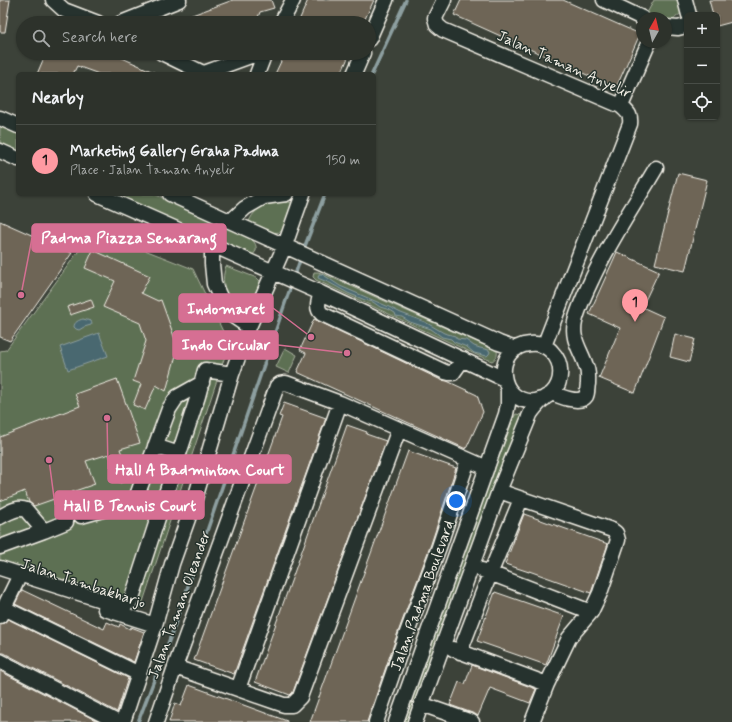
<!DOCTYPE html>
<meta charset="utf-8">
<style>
body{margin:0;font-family:Mynerve,sans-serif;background:#393e37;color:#f1f3f6}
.controls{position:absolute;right:12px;top:12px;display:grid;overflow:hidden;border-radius:6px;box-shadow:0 1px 3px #0004}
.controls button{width:36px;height:36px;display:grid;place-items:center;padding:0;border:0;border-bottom:1px solid #484d47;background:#2d322b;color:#f1f3f6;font:20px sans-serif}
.compass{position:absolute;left:636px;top:12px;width:36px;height:36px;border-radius:50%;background:#2d322b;box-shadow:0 1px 3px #0004;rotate:8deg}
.you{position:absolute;left:456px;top:501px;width:14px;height:14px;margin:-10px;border:3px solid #fff;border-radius:50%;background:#1a73e8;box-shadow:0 0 0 6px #1a73e833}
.badge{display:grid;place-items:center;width:26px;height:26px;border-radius:50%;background:#ff9aa2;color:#111;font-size:13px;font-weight:700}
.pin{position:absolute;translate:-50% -33px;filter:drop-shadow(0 1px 2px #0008)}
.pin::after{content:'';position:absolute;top:21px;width:14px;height:12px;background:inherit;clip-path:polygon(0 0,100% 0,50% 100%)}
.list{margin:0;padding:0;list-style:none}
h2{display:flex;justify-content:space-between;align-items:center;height:52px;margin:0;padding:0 16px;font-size:17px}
h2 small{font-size:13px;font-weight:400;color:#a7aaa9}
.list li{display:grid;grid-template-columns:26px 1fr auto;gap:12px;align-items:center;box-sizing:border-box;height:72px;padding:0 16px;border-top:1px solid #484d47}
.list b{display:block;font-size:15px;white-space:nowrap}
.list p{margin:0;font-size:13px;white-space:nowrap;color:#a7aaa9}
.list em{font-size:13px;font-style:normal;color:#a7aaa9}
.icon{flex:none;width:22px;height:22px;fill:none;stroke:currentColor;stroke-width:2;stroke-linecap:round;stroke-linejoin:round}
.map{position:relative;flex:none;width:732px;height:722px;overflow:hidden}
.search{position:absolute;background:#2d322b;box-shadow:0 1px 3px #0004;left:16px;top:16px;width:360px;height:44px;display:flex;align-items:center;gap:10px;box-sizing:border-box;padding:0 14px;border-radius:22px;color:#a7aaa9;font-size:15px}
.panel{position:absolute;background:#2d322b;box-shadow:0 1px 3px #0004;left:16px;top:72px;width:360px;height:124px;border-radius:6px}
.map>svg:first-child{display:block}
.green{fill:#5d6f52;stroke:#a8b09d}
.water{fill:#496870;stroke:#8d9fa0}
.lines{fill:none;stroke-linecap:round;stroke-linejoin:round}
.stream{stroke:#8d9fa0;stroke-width:3.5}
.building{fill:#6e6556;stroke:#f4f1e8}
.minor-casing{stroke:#f4f1e8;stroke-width:17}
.minor{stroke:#26332d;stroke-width:14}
.labels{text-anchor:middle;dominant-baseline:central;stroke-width:3;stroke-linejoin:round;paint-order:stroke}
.street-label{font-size:15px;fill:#f4f1e8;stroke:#26332d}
.leader{fill:none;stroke:#d66f93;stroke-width:1.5}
.callout-dot{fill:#d66f93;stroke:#26332d;stroke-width:1.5}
.callout{fill:#d66f93;stroke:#d66f93;stroke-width:1.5}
.callout-label{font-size:16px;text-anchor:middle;font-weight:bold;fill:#fff}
</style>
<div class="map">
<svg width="732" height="722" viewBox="0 0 732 722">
<rect width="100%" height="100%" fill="#3c4239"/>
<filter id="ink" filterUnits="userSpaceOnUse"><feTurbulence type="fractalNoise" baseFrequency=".025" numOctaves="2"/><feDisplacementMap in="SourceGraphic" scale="8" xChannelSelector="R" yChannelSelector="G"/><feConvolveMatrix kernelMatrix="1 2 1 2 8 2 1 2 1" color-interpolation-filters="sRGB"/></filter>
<g filter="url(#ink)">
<path class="green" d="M654,0h28l2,10c-6,6 -10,10 -18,11v-3h-12l-8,-3z
M0,124l18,8v21l-18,-8z
M108,194h46l94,43c6,4 9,7 8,14l-4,5z
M282,202h7l5,2 -11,27c-11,5 -24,-3 -35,-7 6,-17 18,-20 34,-22z
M94,230l99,39 36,75 -88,264 -141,-46v-211l6,-1z
M226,266l31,12 4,4 2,6 -12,31c-7,-4 -14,-7 -19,-13 0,0 -3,-5 -3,-6 -5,-11 -8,-21 -3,-34z
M314,272h4l6,2 173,77c1,4 -1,8 -5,10l-13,-5 -163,-76 -3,-3z
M285,348l12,7 -8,18 -13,-6z
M516,414l5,1 1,4 -112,303h-9l108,-292 5,-13z"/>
<path class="water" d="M319,274h3l18,12 49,21 12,6 24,9 19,11 11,3 2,3 9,1 8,6 6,2 9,2 1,2 -1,2 -2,2 -13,-3 -7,-6 -13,-5 -3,-3 -9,-2 -11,-8 -21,-7 -8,-5 -6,-1 -1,-3 -5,-3 -10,-3 -7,-5 -8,-2 -17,-7 -18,-10 -10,-4 -2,-1z
M83,319l8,2 1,2 -1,2 -7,2 -5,3 -3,-1 -2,-2c0,-5 5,-7 9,-8z
M99,333l9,23 -40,14 -8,-23z"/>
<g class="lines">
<path class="stream" d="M372,74l34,-74
M303,251l22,-57
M294,278l7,-21
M138,722l34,-89 120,-350"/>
</g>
<path class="building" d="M0,0h10l-5,32h-5z
M233,0h38l3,8 -14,4 -4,11h-83v-1z
M308,0h66l-11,23h-65z
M461,0h102l77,34 -24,54 -162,-73z
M709,0h23v22l-15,4v-11h-4z
M46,53h65l47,21h-59l-22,-8 -4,8h-36z
M285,53h65l-9,21h-66z
M678,173l29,7 -22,91 -30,-7z
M0,221l72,32 -62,88 -10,-4z
M93,250l57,26 -9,17 17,8 3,-1 9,25 8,23 -12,43 -10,-6 -11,25 -12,-5 8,-21 -8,-3 13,-40 -6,-18 -37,-16 12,-26 -30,-13z
M617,252l42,19 -17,36 22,10 -29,76 -36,-15 21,-50 -31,-14z
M91,299l3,8 -24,8 -3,-8z
M314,319l127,61 6,1 30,14 6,17 -17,37 -169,-77 9,-19 -6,-3z
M675,334l20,5 -6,23 -19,-5z
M117,379l23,64 -20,6 11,30 -11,4 -11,-29 -23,7 9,23 -23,8 6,16 -3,2 -2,4v3l-2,-2 -3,-1h-5l-6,-16 -23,8 -5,-4 -4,-11 -25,10v-64l80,-31 -5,-12z
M284,403l42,15 -92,256 -40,-14 88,-243 -3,-1z
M347,425l20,7 -1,2 20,7 -93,251 -3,3 -35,-13z
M408,451l48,17 -25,76 -34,91 -29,84 -1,3h-57z
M524,514l84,30 -17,49 -62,-22v1l-24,-8z
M22,590l82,39 3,-7 12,5 1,-3 10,5 1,-2 13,5 -10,30 -119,-58z
M495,592l69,24 -18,49 -69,-24z
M8,619l120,59 -11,34 -113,-59h-4v-29l4,-1z
M472,665l64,24 -6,14 -40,-15 -12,28 -3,-2 -25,-9 9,-23 6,2z
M0,671l99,51h-99z
M189,685l98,36v1h-118l6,-19 6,3z"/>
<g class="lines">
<defs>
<path id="minor" d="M53,0l11,10 34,13
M444,0l-9,18 2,7 6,5 178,76c7,7 10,8 9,18l-86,222
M604,0l38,18
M685,0l4,15
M121,23l58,-23
M281,23l12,-23
M666,27l12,1 8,-2 1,-1
M369,39l17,-39
M162,53l43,21
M204,73l55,-20
M257,74l8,-21
M354,74l9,-21
M621,106l28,-64
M0,118l18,8
M0,151l18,8
M97,194l224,99 183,86
M170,194l329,149 17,6
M231,221l14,-13 19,-11 22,-3
M214,245l-2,5v14l2,20 13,28 22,15
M321,293c-2,7 -6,15 1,21l123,58 4,1h4l10,-14
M552,393c7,3 28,12 34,3 2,-4 1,-9 2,-12 0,-7 1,-12 -2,-18 -5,-16 -15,-26 -11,-44 3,-14 12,-32 18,-45 18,-38 42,-73 63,-109
M155,446l24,8
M499,491l113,39 4,3 2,7 -18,53 -9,19 -22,26 -22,46 -15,38
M81,516l54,-15 34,-92 8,-12 25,-14
M0,517c8,-4 17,-11 26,-7l18,21
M0,547l44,-16 22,-9
M0,568l120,38 7,-2 4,-3 24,-74 43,-131 7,-26 27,4
M482,570l109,42
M4,608l135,66
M105,609l50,16
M0,616l17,-35
M453,649l94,35
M460,652l30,-78 31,-75
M0,661l117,61
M175,667l109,38h8l8,-8 99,-268
M238,689l102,-286
M421,704l51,18
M123,722l32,-97 17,-61 22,-62 38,-128 17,-47 36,-82 18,-51
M156,722l19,-55 102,-281 3,-2 6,-1 54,20 147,65
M376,722l29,-84 34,-91 29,-87
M396,722l110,-308 2,-10v-15
M415,722l84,-231 29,-71c1,-4 3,-8 6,-11 3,-4 7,-8 10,-11 3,-2 6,-3 8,-5 11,-11 11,-30 0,-41 -5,-6 -14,-9 -22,-8 -39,3 -32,61 5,57 3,-1 6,-2 9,-2"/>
</defs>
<use href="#minor" class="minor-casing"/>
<use href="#minor" class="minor"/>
</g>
</g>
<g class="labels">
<g class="street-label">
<text transform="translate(564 65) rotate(24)">Jalan Taman Anyelir</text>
<text transform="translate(83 584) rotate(18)">Jalan Tambakharjo</text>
<text transform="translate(423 596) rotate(-70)">Jalan Padma Boulevard</text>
<text transform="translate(180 605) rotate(-70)">Jalan Taman Oleander</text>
</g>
</g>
<path class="leader" d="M21 295L32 238M311 337L273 308M347 353L278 345M107 418L108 469M49 460L55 505"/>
<g class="callout-dot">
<circle cx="21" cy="295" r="4"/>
<circle cx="311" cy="337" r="4"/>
<circle cx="347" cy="353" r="4"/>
<circle cx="107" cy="418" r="4"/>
<circle cx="49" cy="460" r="4"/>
</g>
<g class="callout">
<rect x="32" y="224" width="194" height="28" rx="4"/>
<rect x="179" y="294" width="94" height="28" rx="4"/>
<rect x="173" y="331" width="105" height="28" rx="4"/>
<rect x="108" y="455" width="183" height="28" rx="4"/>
<rect x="55" y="491" width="149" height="28" rx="4"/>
</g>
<g class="callout-label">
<text x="129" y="243">Padma Piazza Semarang</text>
<text x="226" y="314">Indomaret</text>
<text x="226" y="350">Indo Circular</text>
<text x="200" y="475">Hall A Badminton Court</text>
<text x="130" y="511">Hall B Tennis Court</text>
</g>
</svg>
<div class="controls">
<button>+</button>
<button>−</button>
<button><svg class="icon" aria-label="locate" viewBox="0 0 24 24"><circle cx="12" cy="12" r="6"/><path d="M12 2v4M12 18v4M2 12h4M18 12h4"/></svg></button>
</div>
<svg class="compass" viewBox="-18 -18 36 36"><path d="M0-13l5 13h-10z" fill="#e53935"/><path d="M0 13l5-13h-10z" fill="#a7aaa9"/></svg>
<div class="you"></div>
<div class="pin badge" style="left:635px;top:322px">1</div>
<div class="search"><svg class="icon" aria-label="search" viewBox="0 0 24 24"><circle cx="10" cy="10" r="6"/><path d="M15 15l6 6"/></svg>Search here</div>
<section class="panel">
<h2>Nearby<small></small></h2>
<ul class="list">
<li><span class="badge">1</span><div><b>Marketing Gallery Graha Padma</b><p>Place · Jalan Taman Anyelir</p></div><em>150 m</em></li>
</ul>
</section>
</div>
